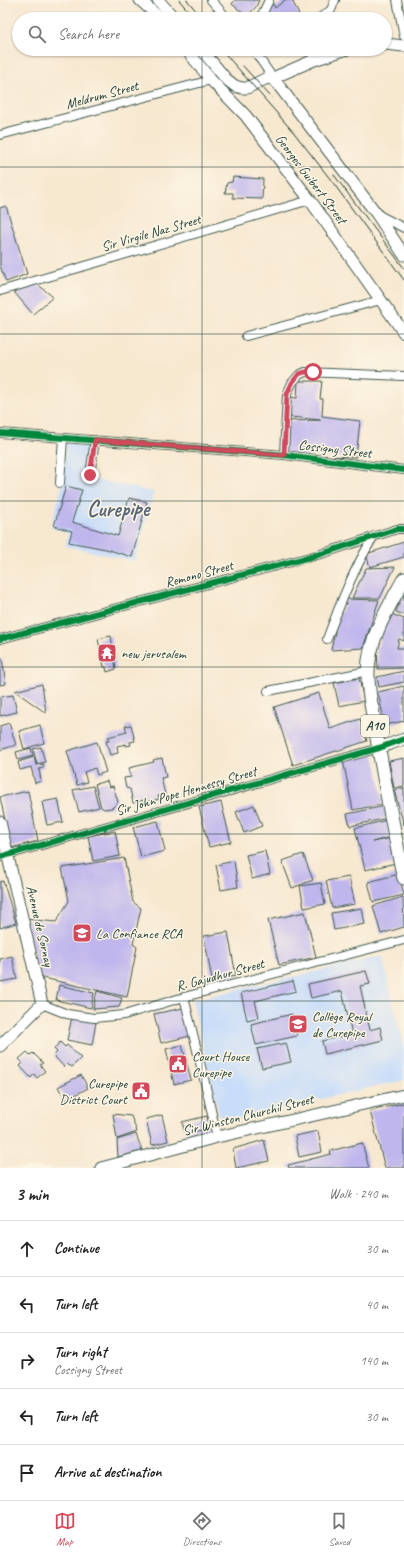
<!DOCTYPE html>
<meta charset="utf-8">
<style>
body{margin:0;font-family:Caveat,sans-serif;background:#f2f2f2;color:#222}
.stop{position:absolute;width:12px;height:12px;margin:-9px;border:3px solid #d1495b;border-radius:50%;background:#fff}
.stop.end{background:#d1495b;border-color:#fff;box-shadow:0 1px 4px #0008}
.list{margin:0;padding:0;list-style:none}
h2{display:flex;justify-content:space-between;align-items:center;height:52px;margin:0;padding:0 16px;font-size:17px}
h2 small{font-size:13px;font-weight:400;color:#767676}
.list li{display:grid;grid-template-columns:26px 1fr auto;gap:12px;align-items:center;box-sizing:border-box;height:56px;padding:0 16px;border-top:1px solid #e0e0e0}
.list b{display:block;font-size:15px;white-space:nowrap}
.list p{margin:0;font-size:13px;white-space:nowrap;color:#767676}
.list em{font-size:13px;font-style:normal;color:#767676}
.icon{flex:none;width:22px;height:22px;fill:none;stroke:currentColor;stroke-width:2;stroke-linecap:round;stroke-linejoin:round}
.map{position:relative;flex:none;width:404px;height:1168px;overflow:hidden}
.search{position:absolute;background:#fff;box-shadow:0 1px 3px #0004;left:12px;right:12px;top:12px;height:44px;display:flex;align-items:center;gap:10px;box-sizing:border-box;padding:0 14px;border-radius:22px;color:#767676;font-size:15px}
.sheet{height:332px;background:#fff}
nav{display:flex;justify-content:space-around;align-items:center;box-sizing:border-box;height:56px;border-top:1px solid #e0e0e0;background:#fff;font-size:11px;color:#767676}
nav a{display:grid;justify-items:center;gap:2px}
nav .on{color:#d1495b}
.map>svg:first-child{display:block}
.built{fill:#c8ddf9}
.building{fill:#bfb6ed}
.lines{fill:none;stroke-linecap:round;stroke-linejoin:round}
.street-casing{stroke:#3f574b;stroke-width:10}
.secondary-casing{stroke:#3f574b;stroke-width:13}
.primary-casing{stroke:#3f574b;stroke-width:15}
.street{stroke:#fff;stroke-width:8}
.secondary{stroke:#fff;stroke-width:11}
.primary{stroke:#fff;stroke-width:13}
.tram{stroke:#1f3d34;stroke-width:1}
.cycleway-casing{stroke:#fcf5e5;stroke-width:8}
.cycleway{stroke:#00873e;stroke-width:6}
.route{stroke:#d1495b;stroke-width:5}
.grid{fill:none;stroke:#1f3d34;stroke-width:1;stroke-opacity:0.55}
.labels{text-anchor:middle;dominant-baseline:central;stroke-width:3;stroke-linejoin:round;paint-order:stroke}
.shield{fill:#fcf5e5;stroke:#617469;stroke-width:1}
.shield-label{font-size:13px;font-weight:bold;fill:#1f3d34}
.street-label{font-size:14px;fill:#1f3d34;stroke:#fcf5e5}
.poi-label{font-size:14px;fill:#1f3d34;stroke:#fcf5e5;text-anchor:start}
.town-label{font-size:22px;font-weight:bold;fill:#576775;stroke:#fcf5e5}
</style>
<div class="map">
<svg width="404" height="1168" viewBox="0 0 404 1168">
<rect width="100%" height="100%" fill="#fcf5e5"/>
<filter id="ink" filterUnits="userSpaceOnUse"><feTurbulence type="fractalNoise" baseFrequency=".025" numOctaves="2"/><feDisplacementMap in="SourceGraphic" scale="8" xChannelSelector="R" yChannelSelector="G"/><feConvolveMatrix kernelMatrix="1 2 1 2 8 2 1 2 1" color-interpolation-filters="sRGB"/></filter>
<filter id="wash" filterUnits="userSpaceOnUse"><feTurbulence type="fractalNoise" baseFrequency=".012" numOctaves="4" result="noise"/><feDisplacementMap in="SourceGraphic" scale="16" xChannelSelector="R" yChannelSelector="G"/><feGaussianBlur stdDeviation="0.9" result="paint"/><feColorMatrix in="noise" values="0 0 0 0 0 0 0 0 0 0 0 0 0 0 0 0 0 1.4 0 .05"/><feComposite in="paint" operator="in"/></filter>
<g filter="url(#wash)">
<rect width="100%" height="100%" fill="#f7e8d0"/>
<path class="built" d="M66,441l26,1 -4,36 66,14 -19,69 -69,-15 2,-13 -17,-6 12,-46z
M382,956l22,91v33l-183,42 -29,-122z"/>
<g id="blocks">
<path class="building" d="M235,0h24l-3,7 -7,7h-5l-12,-10z
M285,0h7l9,19h-38l6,-12 4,-3 2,4z
M272,49h27v1l-19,6z
M233,177l30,2 -1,20 -29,-1v-5h-8l2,-10 5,-1z
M6,206l21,68 -21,8 -6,-16v-58z
M36,283l17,14 -20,17 -20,-23z
M298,381h24l-2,18h3l-1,17 38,5 -4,36 -72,-2 2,-34 35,-1 -31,-3 -3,-20 10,1z
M66,486l16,4 -10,32 46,14 11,-38 18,4 -15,55 -26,-8 -37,-7 3,-11 -18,-5z
M404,542v15l-34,10 -4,-13z
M395,567l-15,31h-28l14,-30z
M404,590v25l-8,-3z
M347,599l32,1 -16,48 -32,2 7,-32z
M389,613l15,6v22l-5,-2 -2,9h7v20l-26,1 -1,-20z
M111,636l5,33 -9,3 -1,-5h-2l-6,-28z
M0,659h2l4,25 -6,1z
M404,671v11l-25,5 -2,-10z
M359,678l5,23 -25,5 -5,-23z
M42,684l4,29 -31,-22z
M404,686v35l-19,4 -7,-33z
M319,693l11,36 30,-10 7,22 -74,24 -19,-58z
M13,695l4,17 -17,4v-19z
M9,723l7,22 -16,5v-24z
M40,725l4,18 -20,6 -5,-18z
M131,725l4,16 -5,1 1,3 -5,1v-2l-9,2 1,7 -8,2 -4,-14h3l-1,-4 19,-5 -2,-6z
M97,742l9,30 -9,3 -2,-7 -11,4 3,10 -10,3 -10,-34z
M41,747l4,15 -8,2 -4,-15z
M31,748l2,8 -15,4 -2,-8z
M374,754l10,50 -31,6 -10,-50z
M34,757l2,8 8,-1 -1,4 -4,1 2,12 -6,2 -4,-16 -11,3 -2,-8z
M162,758l4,19 -5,1 4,16 -7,2 2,3 -15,3v-2l-12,3 -3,-14 -4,-1 -2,-10 7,-1 -2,-9 25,-6 -1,-2z
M404,758v28l-10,2 -5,-27z
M107,781l2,6 4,-1 5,16 -6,6 -8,1 -3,-2 -6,-23z
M93,786l6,21 -20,5 -6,-22z
M404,788v37l-10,-35z
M28,791l10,50 -27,7 -11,-51z
M58,799l5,23 -16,3 -5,-23z
M221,802l10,40 -22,5 -10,-40z
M254,805l8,21 -18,7 -8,-21z
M385,806l3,12 -38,8 -3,-12z
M387,820l4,17 -19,5 19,-4 5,25 -31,7 -10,-42z
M158,821l7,30 -24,6 -8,-30z
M115,831l5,25 -27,5 -5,-25z
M265,851l5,23 -18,5 -6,-24z
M303,854l10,26 -21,8 -10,-27z
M124,858l9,44 8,6 -8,36 4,3 -10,50 -88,-20 -14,-58 31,3 13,-21 -7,-33z
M234,861l4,26 -17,3 -5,-25z
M399,874l5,21 -31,7 -5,-20z
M349,877l6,27 -23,4 -6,-27z
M3,881l13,42 -16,5v-46z
M321,883l4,21 -21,4 -4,-22z
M403,897l1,30 -23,7 -8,-28z
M362,908l3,16 -31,6 -3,-17z
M305,912l11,45 -37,8 -11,-45z
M228,932l8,44 -24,4 -8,-44z
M12,956l5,23 -17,3v-23z
M366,971l4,13 -10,2 10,44 10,-3 3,13 -58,14 -3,-13 30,-7 -10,-43 -31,7 -3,-14z
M293,981l3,10 -41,10 4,16 -12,3 -6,-27z
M59,985l35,8 -3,15 -35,-8z
M97,991l25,7 -3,9 -26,2z
M183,1008l7,28 -29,7 -7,-29z
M292,1014l5,22 -41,9 -5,-21z
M72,1017l24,5 -4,23 -25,-5z
M60,1042l5,5 2,-2 14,13 -9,9 -5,-3 -3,3 -10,-11 3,-4 -3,-3z
M286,1043l5,19 -29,6 -5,-19z
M182,1045l9,35 -17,4 -8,-35z
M27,1052l3,3 3,-2 10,10 -3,2 5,6 -8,7 -3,-4 -3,4 -11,-12 3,-3 -4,-4z
M81,1075l7,13 -22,12 -8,-13z
M404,1103v65h-19l-15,-57z
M113,1114l18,2 6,16 -20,7z
M162,1115l6,26 -16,4 -6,-26z
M207,1116l3,12 -25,6 -3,-12z
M318,1131l4,21 -23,5 -4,-21z
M136,1134l6,17 -24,6 -1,-17z
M264,1140l5,21 -33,7 -3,-19z
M362,1143l7,25h-80l-1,-3 43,-11 -1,-3z"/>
</g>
</g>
<g filter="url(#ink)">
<use href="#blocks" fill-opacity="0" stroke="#3f574b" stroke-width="1"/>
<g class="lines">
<defs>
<path id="street" d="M211,0l17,19
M397,0l7,36
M260,19l9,-19
M318,19l13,-9 4,-10
M253,49l20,29
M311,49l3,11
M0,135l211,-55
M377,214l27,14
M0,291l310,-91
M246,336l135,-36
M0,433l284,22 120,15
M284,455l3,-61 5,-11 7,-8 6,-3 99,4
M90,475l5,-35
M60,483l3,-45
M0,639l321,-85 76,-25h7
M327,639c13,-35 27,-71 47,-103
M268,691l100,-20
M0,857l379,-109
M184,997l22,90 11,50
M42,1004l25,10 27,4 30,-3 60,-18 220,-57"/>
<path id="secondary" d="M140,0l21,19
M158,0l17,19
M385,44l19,2
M186,49l25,31 35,36 64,84 94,133
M201,49l25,30 9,7 7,2h5l18,-9 8,-1 41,-18 33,-11
M273,78l103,135 28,42
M379,748l25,-9
M0,822l42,182 -42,42
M101,1168l116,-31 187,-42"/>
<path id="primary" d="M404,579c-16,29 -35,59 -36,92 -1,22 6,45 9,67 8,46 16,93 27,140"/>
</defs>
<use href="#street" class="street-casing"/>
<use href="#secondary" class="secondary-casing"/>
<use href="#primary" class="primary-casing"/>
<use href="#street" class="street"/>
<use href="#secondary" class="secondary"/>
<use href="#primary" class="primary"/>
<path class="tram" d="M179,0l16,19
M187,0l16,19
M221,49l74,85 36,46 73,100
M243,66l28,31
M334,175l70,93"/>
<defs>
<path id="cycleway" d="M0,433l284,22 120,15
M0,639l321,-85 76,-25h7
M0,857l379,-109 25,-9"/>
</defs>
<use href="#cycleway" class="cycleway-casing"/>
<use href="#cycleway" class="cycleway"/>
</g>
</g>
<g class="lines" filter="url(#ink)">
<path class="route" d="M90,475l5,-35 189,15 3,-61 5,-11 7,-9 6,-2h8"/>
</g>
<path class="grid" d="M202,0v19M202,49v1119M0,167h404M0,334h404M0,501h404M0,667h404M0,834h404M0,1001h404"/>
<defs>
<symbol id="temple-square" viewBox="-11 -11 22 22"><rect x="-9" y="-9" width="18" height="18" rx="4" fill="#d1495b" stroke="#fcf5e5"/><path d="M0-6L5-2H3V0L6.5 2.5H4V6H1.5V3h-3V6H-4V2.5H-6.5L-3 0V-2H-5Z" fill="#fff"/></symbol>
<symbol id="school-square" viewBox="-11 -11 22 22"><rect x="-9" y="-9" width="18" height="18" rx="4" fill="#d1495b" stroke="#fcf5e5"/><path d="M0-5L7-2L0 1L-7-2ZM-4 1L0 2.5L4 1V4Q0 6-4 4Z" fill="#fff"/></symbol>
<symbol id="university-square" viewBox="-11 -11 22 22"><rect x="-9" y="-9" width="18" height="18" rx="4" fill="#d1495b" stroke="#fcf5e5"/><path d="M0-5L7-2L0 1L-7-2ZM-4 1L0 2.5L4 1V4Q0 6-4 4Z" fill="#fff"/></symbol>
<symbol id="civic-square" viewBox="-11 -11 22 22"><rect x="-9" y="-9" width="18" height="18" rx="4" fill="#d1495b" stroke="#fcf5e5"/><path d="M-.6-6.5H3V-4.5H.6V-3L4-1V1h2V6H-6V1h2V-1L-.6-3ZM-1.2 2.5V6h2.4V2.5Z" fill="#fff"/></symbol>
</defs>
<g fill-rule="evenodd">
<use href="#temple-square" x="96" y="642" width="22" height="22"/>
<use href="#school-square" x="71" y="922" width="22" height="22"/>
<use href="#university-square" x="287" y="1013" width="22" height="22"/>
<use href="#civic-square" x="167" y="1053" width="22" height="22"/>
<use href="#civic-square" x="130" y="1080" width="22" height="22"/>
</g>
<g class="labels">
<rect class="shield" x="361" y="715" width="28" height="22" rx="3"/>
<g class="shield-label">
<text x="375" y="726">A10</text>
</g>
<g class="street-label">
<text transform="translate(102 95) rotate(-15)">Meldrum Street</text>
<text transform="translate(311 179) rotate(53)">Georges Guibert Street</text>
<text transform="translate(151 233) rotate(-16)">Sir Virgile Naz Street</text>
<text transform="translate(335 449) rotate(7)">Cossigny Street</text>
<text transform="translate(199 574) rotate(-15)">Remono Street</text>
<text transform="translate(186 791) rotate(-16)">Sir John Pope Hennessy Street</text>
<text transform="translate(40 926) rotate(77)">Avenue de Sornay</text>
<text transform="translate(220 975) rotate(-15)">R. Gajudhur Street</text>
<text transform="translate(248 1115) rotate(-14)">Sir Winston Churchil Street</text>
</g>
<g class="poi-label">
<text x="121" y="653">new jerusalem</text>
<text x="96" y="933">La Confiance RCA</text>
<text x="312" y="1016">Collège Royal<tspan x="312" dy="16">de Curepipe</tspan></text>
<text x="192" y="1056">Court House<tspan x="192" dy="16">Curepipe</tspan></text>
<text x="127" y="1083" text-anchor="end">Curepipe<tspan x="127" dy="16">District Court</tspan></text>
</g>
<g class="town-label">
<text x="118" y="509">Curepipe</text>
</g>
</g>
</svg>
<div class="stop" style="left:313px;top:372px"></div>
<div class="stop end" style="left:90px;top:475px"></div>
<div class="search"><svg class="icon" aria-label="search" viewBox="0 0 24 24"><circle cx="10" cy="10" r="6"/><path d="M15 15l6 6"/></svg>Search here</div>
</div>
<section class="sheet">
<h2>3 min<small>Walk · 240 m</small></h2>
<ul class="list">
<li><svg class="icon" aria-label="ahead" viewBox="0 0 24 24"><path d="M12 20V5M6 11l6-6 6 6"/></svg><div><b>Continue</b></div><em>30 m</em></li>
<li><svg class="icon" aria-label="left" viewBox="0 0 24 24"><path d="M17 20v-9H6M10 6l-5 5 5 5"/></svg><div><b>Turn left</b></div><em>40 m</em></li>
<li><svg class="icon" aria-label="right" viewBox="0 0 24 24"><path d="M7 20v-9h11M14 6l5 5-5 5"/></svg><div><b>Turn right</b><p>Cossigny Street</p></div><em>140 m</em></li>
<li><svg class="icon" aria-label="left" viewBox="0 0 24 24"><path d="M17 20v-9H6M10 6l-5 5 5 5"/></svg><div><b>Turn left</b></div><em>30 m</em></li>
<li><svg class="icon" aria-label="arrive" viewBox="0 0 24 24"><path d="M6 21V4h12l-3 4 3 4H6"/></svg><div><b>Arrive at destination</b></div></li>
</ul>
</section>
<nav>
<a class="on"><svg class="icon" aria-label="map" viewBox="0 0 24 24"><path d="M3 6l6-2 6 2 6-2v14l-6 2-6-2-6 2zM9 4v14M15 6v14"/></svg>Map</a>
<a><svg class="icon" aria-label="directions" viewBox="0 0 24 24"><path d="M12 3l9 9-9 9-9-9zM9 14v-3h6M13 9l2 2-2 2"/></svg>Directions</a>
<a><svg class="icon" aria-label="saved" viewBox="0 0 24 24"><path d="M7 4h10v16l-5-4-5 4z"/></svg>Saved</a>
</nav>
